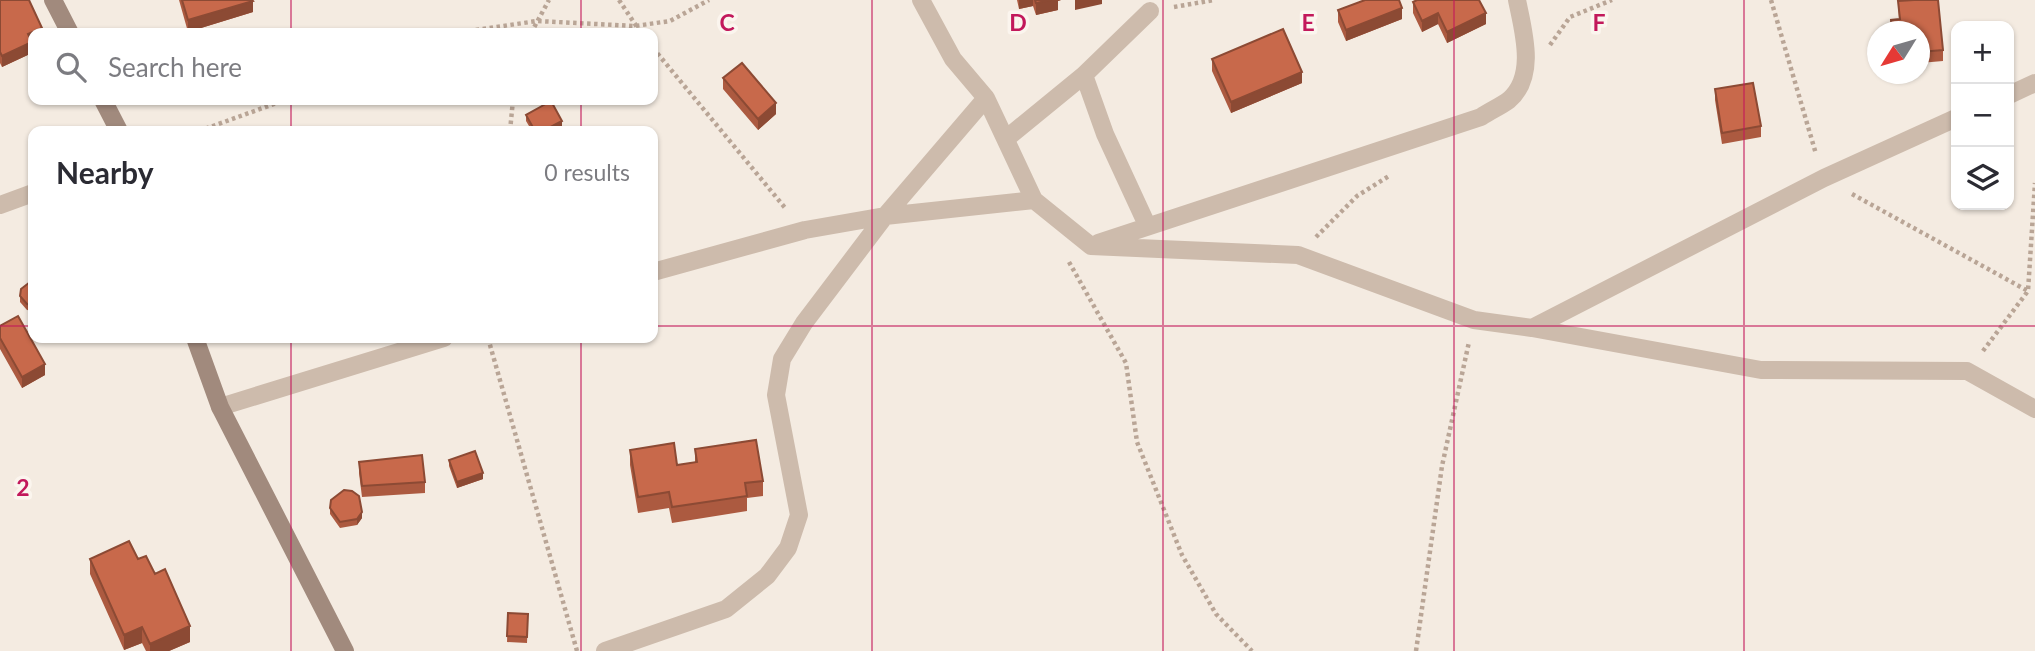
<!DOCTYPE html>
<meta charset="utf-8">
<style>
body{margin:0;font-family:Lato,sans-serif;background:#f2f2f3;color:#2b2b33}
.controls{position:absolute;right:21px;top:21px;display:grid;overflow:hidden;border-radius:14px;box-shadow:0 2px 5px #0004}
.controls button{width:63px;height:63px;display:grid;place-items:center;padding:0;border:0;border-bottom:2px solid #e1e1e2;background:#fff;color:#2b2b33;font:35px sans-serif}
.compass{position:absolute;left:1867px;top:21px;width:63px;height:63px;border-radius:50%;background:#fff;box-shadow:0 2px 5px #0004;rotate:233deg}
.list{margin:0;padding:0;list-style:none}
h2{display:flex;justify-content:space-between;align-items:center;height:91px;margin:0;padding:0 28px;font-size:30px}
h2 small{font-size:23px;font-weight:400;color:#7c7c81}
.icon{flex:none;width:38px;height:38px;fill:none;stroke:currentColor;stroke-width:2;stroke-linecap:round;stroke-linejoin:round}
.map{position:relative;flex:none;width:2035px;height:651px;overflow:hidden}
.search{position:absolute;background:#fff;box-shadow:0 2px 5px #0004;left:28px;top:28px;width:630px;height:77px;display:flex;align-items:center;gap:18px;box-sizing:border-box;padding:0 24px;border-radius:14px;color:#7c7c81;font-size:26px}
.panel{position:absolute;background:#fff;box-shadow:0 2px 5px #0004;left:28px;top:126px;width:630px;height:217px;border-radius:14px}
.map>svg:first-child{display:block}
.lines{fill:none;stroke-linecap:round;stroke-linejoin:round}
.path{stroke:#b9a596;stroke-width:4.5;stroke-dasharray:3.5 3.5;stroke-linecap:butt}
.street{stroke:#cdbbac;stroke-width:18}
.secondary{stroke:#a18a7d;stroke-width:18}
.wall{fill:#ac5a40}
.shaded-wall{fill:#8c4a34}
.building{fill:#c8694b;stroke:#8c4a34;stroke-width:2}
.grid{fill:none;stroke:#c2185b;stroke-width:2;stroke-opacity:0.55}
.grid-label{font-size:23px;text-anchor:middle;font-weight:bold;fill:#c2185b;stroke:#fbf5ee;stroke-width:7;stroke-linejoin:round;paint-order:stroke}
</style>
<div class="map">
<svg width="2035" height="651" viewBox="0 0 2035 651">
<rect width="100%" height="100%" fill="#f4ebe1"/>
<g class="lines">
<path class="path" d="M619,0l22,33
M1771,0l45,154
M1174,7l40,-7
M455,33l82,-12 98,5 35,-5 39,-21
M531,33l18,-33
M1550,45l20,-28 42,-17
M653,48l133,161
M199,131l86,-31
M510,131l3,-31
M1852,194l176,97
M1316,237l41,-41 32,-20
M1069,262l57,101 11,79 45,113 34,59 36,37
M488,338l89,313
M1983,351l45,-60 7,-108
M1416,651l26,-185 27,-124"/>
<path class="street" d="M1084,75l21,59 42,91
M2009,95l26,-12
M986,98l48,102
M1007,138l77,-63 66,-64
M0,205l33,-12
M1098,243l383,-126c9,-6 20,-11 28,-17 28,-24 14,-70 8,-100
M653,272l152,-42 80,-14 149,-16 57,46 207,9 176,65 58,8 229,42 206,1 68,38
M1532,328l292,-150 132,-60
M220,407l224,-69
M605,651l121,-42 41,-33 21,-28 11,-33 -23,-120 6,-36 22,-36 81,-107 101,-118 -33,-39 -32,-59"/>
<path class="secondary" d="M53,0l17,33
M103,100l16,31
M195,338l25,69 125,244"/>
</g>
<path class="wall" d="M0,0l42,33 -10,11v9l-30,14 -2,-4z
M179,0h73l1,12 -65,20z
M1017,0h44l-3,1v9l-22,5 -3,-9 -14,3z
M1898,1l45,49v11l-23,2v-31h-29v-12h8z
M1413,2l73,22 -39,19 -9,-19 -16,8 -9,-19z
M1338,10l64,9 -56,22 -8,-19z
M1212,59l90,24 -71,30 -19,-42z
M723,78l53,36 -18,16 -35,-41z
M1715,89l46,37v11l-39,7 -7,-44z
M526,115l36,12 -9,4h-21l-6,-10z
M33,283v28l-6,-1 -7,-8v-6z
M0,326l45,49 -23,13 -22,-39z
M695,449l68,32v15l-16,2v13l-75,12 -3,-15 -31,5 -8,-48v-15l47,15 18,-3z
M449,460l34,19 -26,9 -8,-22z
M359,462l66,20v11l-63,4 -3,-24z
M330,508l32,10 -5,7 -17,3 -10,-14z
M90,559h48l17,15 35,68 -21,9h-23l-4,-8 -18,7 -34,-76z
M508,613l20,1 -1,29 -20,-1z"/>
<path class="shaded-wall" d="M1019,0h14v6l-14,3z
M1051,0h10l-3,1v9l-22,5v-12z
M1075,0h27v4l-27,6z
M253,1v11l-65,20v-12z
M1402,8v11l-56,22v-11z
M1438,13v11l-16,8v-11z
M1486,13v11l-39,19v-11z
M42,28v5h-9l-1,20 -30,14v-11l26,-22z
M1302,72v11l-71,30v-11z
M776,103v11l-18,16v-11z
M562,121v6l-9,4h-10z
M45,364v11l-23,13v-11z
M483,473v6l-26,9v-6z
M362,512v6l-5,7v-6z
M190,626v16l-21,9h-19v-7z
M142,627v16l-18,7v-15z"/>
<path class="building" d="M0,0h29l13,28 -14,6 4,8 -30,14 -2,-4z
M182,0h70l1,1 -65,19z
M1035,0h16l-15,3z
M1365,0h34l3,8 -56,22 -8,-20z
M1417,0h62l7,13 -39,19 -9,-19 -16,8 -9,-19z
M1914,0h24l5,50 -23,2v-20h-28l-1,-12 9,-1 -2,-18z
M1283,29l19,43 -71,30 -19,-43z
M742,63l34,40 -18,16 -35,-41z
M1753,83l8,43 -39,7 -7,-44z
M551,101l11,20 -19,10h-8l-9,-16z
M30,282l3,1v22l-6,-1 -7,-8 1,-7z
M18,316l27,48 -23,13 -22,-39v-12z
M756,440l7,41 -18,2 2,13 -75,11 -3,-15 -31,5 -8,-47 44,-7 3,22 20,-3 -2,-13z
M475,451l8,22 -26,9 -8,-22z
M422,455l3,27 -63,4 -3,-24z
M344,490l8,1 7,5 3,16 -5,7 -17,3 -10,-14 1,-8z
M129,541l9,18 8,-3 9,18 10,-5 25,57 -40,18 -8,-17 -18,8 -34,-76z
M508,613l20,1 -1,23 -20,-1z"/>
<path class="grid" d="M291,0v33M581,0v33M872,0v651M1163,0v651M1454,0v651M1744,0v651M291,100v31M581,100v31M0,326h33M653,326h1382M291,338v313M581,338v313"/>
<g class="grid-label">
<text x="727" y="31">C</text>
<text x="1018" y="31">D</text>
<text x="1308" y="31">E</text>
<text x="1599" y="31">F</text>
<text x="23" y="496">2</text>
</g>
</svg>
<div class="controls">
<button>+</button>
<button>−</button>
<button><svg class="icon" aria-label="layers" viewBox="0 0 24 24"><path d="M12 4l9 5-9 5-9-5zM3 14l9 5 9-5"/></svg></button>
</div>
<svg class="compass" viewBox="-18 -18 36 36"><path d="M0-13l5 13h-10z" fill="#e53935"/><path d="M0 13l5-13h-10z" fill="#7c7c81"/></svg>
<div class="search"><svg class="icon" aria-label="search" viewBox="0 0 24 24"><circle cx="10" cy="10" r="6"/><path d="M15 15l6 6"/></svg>Search here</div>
<section class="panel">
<h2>Nearby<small>0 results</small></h2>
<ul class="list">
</ul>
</section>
</div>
